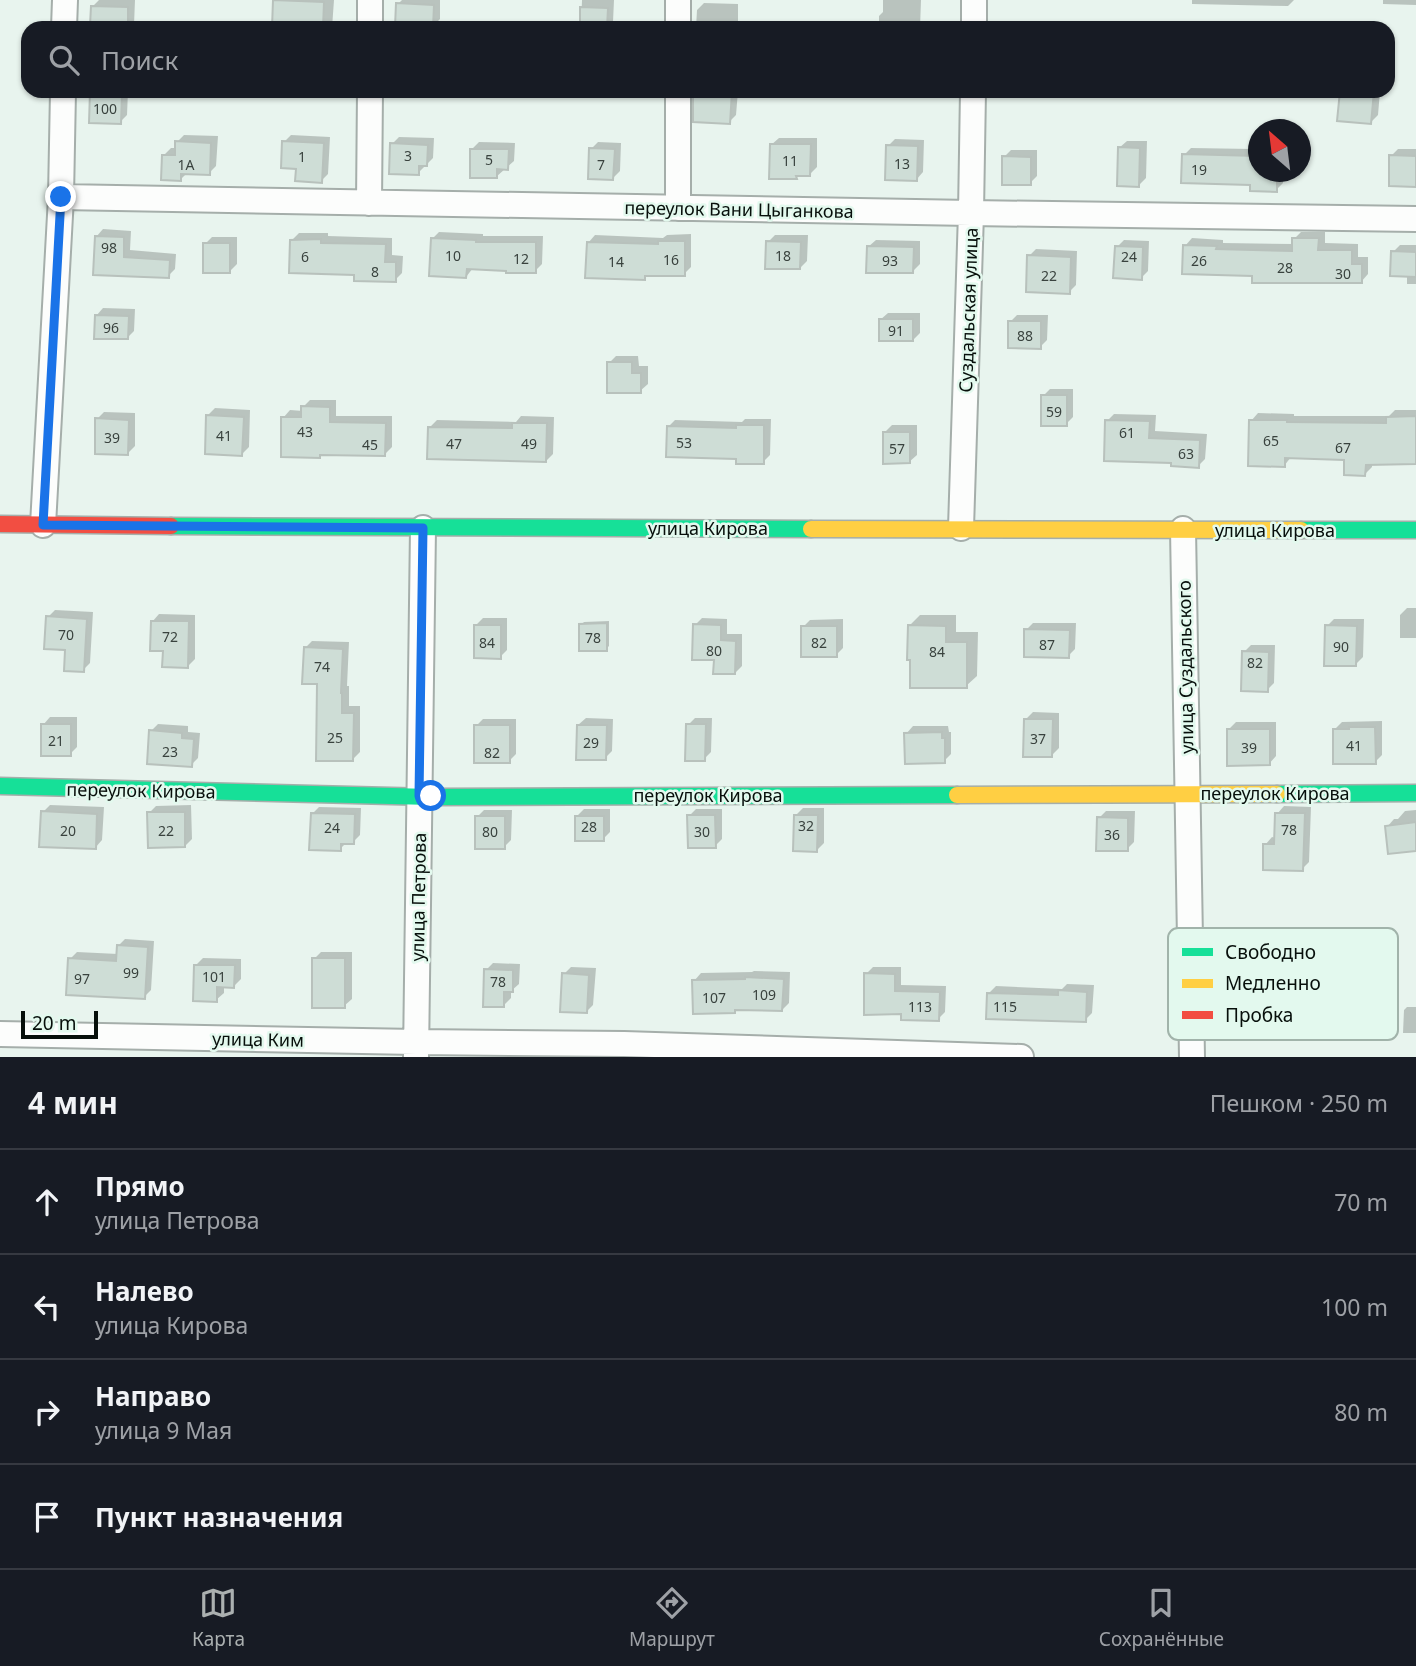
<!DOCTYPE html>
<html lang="ru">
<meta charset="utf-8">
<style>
body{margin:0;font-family:"Noto Sans",sans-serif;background:#20242c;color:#f1f3f6}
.compass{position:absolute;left:1248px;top:119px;width:63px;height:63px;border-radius:50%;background:#171b24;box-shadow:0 2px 5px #0004;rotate:332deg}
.scale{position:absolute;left:21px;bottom:18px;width:77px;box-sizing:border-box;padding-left:7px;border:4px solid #070f0b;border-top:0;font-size:19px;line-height:24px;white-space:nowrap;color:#070f0b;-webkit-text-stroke:5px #e3f9ee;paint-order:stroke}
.stop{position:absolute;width:21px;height:21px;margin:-16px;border:5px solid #1a73e8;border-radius:50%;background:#fff}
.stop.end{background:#1a73e8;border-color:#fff;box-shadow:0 2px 7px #0008}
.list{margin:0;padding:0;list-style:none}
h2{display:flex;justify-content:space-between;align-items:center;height:91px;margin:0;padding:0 28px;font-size:30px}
h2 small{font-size:23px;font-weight:400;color:#9ea1a6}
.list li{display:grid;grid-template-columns:46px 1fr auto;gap:21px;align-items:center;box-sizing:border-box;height:105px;padding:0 28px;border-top:2px solid #363941}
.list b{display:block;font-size:26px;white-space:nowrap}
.list p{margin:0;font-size:23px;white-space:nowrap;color:#9ea1a6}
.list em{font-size:23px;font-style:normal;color:#9ea1a6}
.icon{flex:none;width:38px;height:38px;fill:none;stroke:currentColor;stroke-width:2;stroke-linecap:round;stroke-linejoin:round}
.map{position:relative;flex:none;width:1416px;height:1057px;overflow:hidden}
.search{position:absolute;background:#171b24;box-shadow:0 2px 5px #0004;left:21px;right:21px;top:21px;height:77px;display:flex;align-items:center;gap:18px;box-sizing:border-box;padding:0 24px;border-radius:21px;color:#9ea1a6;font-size:26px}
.sheet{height:511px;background:#171b24}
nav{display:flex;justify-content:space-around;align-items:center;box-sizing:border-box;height:98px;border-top:2px solid #363941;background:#171b24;font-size:19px;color:#9ea1a6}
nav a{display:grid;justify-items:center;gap:4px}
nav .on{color:#abb0b0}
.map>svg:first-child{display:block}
.shadow{fill:#0003}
.building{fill:#ceddd6;stroke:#b8c1bc;stroke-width:2}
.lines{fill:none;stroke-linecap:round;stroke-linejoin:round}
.street-casing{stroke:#a5aeaa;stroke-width:28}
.fast-casing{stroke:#a5aeaa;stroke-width:19}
.slow-casing{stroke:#a5aeaa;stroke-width:19}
.jam-casing{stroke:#a5aeaa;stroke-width:19}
.street{stroke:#fcfdfc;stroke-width:24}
.fast{stroke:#16e098;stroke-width:16}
.slow{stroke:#ffcf43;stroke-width:16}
.jam{stroke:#f24e42;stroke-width:16}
.route{stroke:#1a73e8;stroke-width:9}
.labels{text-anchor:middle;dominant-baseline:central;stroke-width:5;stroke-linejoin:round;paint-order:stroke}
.number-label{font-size:14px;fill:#39423e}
.street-label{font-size:18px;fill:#070f0b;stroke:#e3f9ee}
.key{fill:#e3f9ee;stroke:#a1b3aa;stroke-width:2}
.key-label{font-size:19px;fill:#070f0b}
</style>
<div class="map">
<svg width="1416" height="1057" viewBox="0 0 1416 1057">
<rect width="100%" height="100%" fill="#e8f4ee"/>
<path class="shadow" d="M99,0h36l-1,25 -3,3h-24v-4l-15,-17z
M275,0h59l-2,28h-59z
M402,0h38v19l-7,7 -35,-22z
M582,0h32l-1,22 -6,6h-26z
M883,0h38l-1,28h-41v-12l4,-4z
M1192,0h102l-6,6 -96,-2z
M1383,0h33v5l-33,-1z
M704,3l34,1v17l-7,7h-35l1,-18z
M92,91h36l-1,24 -7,7h-29z
M695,91h43l-2,24 -7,7z
M1341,91h39l-2,24 -7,7z
M184,135l34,1 -2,30 -7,7 -21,-1 -7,7 -17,-24 7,-7h6v-6z
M291,135l39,2 -2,37 -7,7 -23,-14 -14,-25z
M399,137l35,1 -1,20 -15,15 -26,-29z
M779,138h38v29l-7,7h-10l-4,4 -25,-33z
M895,139l29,1 -1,32 -7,8 -28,-34z
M1127,141h20l-1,37 -7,7 -20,-37z
M479,142l36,1 -1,18 -18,16 -24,-28z
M598,142l23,1 -1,28 -7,7 -22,-29z
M1258,143v29h31l-6,5v6l-7,7 -24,-6 -68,-29 7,-7 62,1z
M1398,149h18v36l-25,-29z
M1011,150h26v26l-7,7 -26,-26z
M103,229l28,2 -1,19 46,4 -1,15 -7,7 -73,-2 1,-37z
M439,232l44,2v2h60l-1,28 -7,7 -62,-3 -7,9 -34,-38z
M1301,232h24v11l33,1v13h10v17l-7,8 -107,-8 -69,-28 7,-8 31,2v3l71,1v-5z
M299,233h29v3l64,2v17l11,1 -1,17 -7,7 -39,-7 -64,-33z
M691,234v33l-7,7 -36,1 -3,3 -57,-35 7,-8 68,3 4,-3z
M775,235h33l-1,26 -7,7 -32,-26z
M212,237h25v27l-7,7 -25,-27z
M876,240l44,1v23l-7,7 -45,-24z
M1124,240l25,1 -1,30 -7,7 -24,-31z
M1400,245h16v39h-9v-9l-14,-23z
M1036,249l41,2 -1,34 -7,7 -40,-36z
M103,308l32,1 -1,22 -7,7 -31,-22z
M888,313h32v20l-7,7 -33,-20z
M1017,315h31l-1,25 -7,7 -30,-25z
M616,356h22l1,10h9v18l-8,7 -31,-28z
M1050,389h23v28l-7,7 -23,-28z
M310,400h26v16h56v31l-7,7 -102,-36 7,-8 13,1v-4z
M215,408l35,2 -1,37 -7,7 -34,-39z
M1395,410h21v53h-44v4l-7,7 -19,-16 -55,-1 -7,9 -33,-45 7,-8 36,1v2h95z
M104,412l31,1v33l-7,7 -31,-34z
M1114,414l42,1 -1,16 52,3 -2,25 -7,7 -25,-5 -66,-40z
M521,416l33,1 -1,37 -7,7 -116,-34 7,-7 79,2z
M745,419h26l-1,36 -7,7 -25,-5 -70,-30 7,-7 67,2z
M892,425h25v30l-8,7 -25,-29z
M1407,608h9v30h-16v-23z
M55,610l38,2 -3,51 -7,7 -16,-22 -19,-31z
M159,614l36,1v44l-7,7 -24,-16 -12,-28z
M920,615h36v17h22l-1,44 -11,10 -57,-60z
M483,618h24v32l-7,7 -24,-32z
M702,618l25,1v15h15v32l-7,7 -19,-15 -21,-33z
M843,619v29l-7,7 -33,-28 7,-7z
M1334,619h30l-1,38 -8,8 -28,-39z
M609,621v25l-3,3 -25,-24 3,-3z
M1033,623h43l-1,26 -7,7 -42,-26z
M312,641l37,1 -2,44h2v20h11v46l-7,7 -35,-76 -13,-35z
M1251,645h24l-1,38 -7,7 -23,-38z
M1033,712l26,1v35l-7,7 -26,-36z
M50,717h27v30l-7,7 -27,-29z
M586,718l27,1 -1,32 -7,7 -27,-33z
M695,718h17l-1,34 -7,7 -16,-34z
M483,719h33v35l-7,7 -33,-35z
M1382,721v34l-7,7 -41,-32 8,-8z
M1236,722h40v34l-7,8 -40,-35z
M158,724l30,2v6l12,1 -2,25 -7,7 -40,-34z
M913,726h35l1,6h2v22l-7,7 -38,-27z
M50,805l54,2 -2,33 -7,8 -52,-36z
M191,805l1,34 -7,7 -36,-33 7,-7z
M1284,806l27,1 -2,55 -7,7 -37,-24 7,-8 4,1 1,-24z
M319,807l42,1 -1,27 -7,7h-6l-7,7 -28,-35z
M803,808h21v35l-7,7 -22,-34z
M584,809h26v23l-7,7 -26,-23z
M696,809h26v30l-7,7 -26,-30z
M484,810h28l-1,30 -7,7 -27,-30z
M1416,810v39l-29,-22 7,-8h4l7,-8z
M1106,811h29l-1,31 -7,7 -28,-31z
M125,939l29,2 -3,49 -7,7 -74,-38 7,-7 41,2v-8z
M321,952h31v47l-8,7 -30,-47z
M203,958l38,1v20l-7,7 -10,-1v8l-8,7 -21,-34z
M493,963l27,1 -1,20 -8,7v7l-8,8 -17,-36z
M571,967l25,1 -3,37 -7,7 -22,-38z
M873,967h28v18l45,1 -1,26 -7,7 -35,-6 -37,-39z
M754,971l36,1 -1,31 -7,7 -45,-2 -3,4 -40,-31 7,-8 51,-1z
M1067,984l27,1 -2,28 -7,7 -96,-27 7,-7 66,3z
M1407,1007h9v26h-13l1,-23z"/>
<path class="building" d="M273,0l51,2 -1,26h-51z
M396,3l38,2 -1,23 -38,-1z
M91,6l37,1v21l-38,-2z
M580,7l28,1 -1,20h-27z
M90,91l32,2 -1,31 -32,-1z
M693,91h39l-2,33 -37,-2z
M1340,91h34l-3,33 -34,-3z
M175,141l36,2 -1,32 -29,-1v7l-20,-1 1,-25h13z
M282,141l42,2 -2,40 -27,-2 1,-12 -15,-1z
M390,143l38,2 -1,21h-8v9l-30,-1z
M770,144h41l-1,32h-14l1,3h-28z
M886,145l32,1 -1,35 -32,-1z
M1118,147l22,1 -1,39 -22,-1z
M589,148l26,1 -2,31 -25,-1z
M470,149h39l-1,21 -11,-1v9h-27z
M1182,154l76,2v16h19v20l-27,-1v-6l-69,-2z
M1389,155l27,1v31l-27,-1z
M1002,156l29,1v28h-29z
M95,236l29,1v20l46,3 -1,18 -76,-3z
M431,238l45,2v2h60v31h-30v-2l-39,-2 -1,9 -37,-2z
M1292,238h27l-1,12h34v14h10v19h-110v-7l-70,-2 1,-29 34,1 -1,3 76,2z
M321,239v4l65,1 -1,18h11v20l-42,-1v-6l-65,-2 1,-33z
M658,241h27v35h-40v4l-60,-2 2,-36 71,2z
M766,241l35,1 -1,27h-35z
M203,243h27v30h-27z
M867,246l47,1 -1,26h-47z
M1115,246l28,1 -1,33 -29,-2z
M1391,251l25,1v25l-26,-1z
M1027,255l44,2 -1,37 -44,-2z
M95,315l34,1 -1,23h-34z
M879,319h34v22h-34z
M1008,321h33v28l-33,-1z
M607,362h25v11h9v20h-34z
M1041,395h26v31h-26z
M301,406l29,1v15l56,1 -1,33 -65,-1v3l-39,-1v-40h20z
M206,415l38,2 -2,39 -37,-2z
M1416,416v48l-50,1 -1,11 -21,-1v-15l-59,-2v9l-37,-1 1,-46h38v2l99,1v-6z
M95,418l34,2 -1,35 -33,-1z
M1105,420l45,1 -1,17 51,2 -1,28 -28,-2v-3l-67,-2z
M512,423h35l-1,39 -119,-3 1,-32 84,1z
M736,425h28v39h-28v-5l-70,-2 1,-31 69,2z
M883,432h27v31l-27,1z
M46,616l41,3 -3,53 -20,-1 1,-21 -21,-1z
M151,621h38l-1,47 -26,-1 1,-16h-13z
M607,623v28h-28v-27z
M693,624l28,1v15l15,1 -1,33h-22l1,-14h-22z
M474,625h27v34l-27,-1z
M908,625l38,1v16h21v46h-57v-28h-3z
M1325,625l32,1 -1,40h-32z
M801,626h36v31h-36z
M1024,629l46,1 -1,28 -45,-1z
M304,647l39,2 -2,44h1v20h12l-1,48h-37l1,-77h-15z
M1242,651l27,1 -1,40 -27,-1z
M1024,719h29l-1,38h-29z
M41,724h30v32h-30z
M686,724h20l-1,37h-20z
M474,725h36v38h-36z
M577,725h30l-1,35h-30z
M1349,727h26l1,37h-43v-35h16z
M1227,729h43v36l-43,1z
M149,730l33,3v5l12,1 -2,28 -45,-3z
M942,732v6h3v25l-40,1 -1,-31z
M41,811l56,3 -1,35 -57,-2z
M147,812h38v35l-37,1z
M311,813l44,1 -1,30h-13v7l-32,-1z
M1275,813h30l-2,58 -40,-1v-26h11z
M687,815h28l1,33h-28z
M794,815h24l-1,37 -24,-1z
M475,816h30v33h-30z
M575,816h29v25h-29z
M1097,817l31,1v33h-32z
M1416,822v29l-28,3 -3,-28z
M117,945l31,2 -3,52 -79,-4 2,-37 48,3z
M312,958h33v50h-33z
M194,965h41l-1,23 -17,-1v15l-24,-1z
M484,969l29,1v22h-9v15h-21z
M562,973l27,2 -2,38 -27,-1z
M864,973l31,1v17l45,1 -1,29 -38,-1v-6l-37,1z
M745,977l39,2 -2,32 -47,-1v3l-42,1 -1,-34 53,-1z
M1058,990l29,2 -1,30 -100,-3 1,-26 71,2z
M1308,994h33v20h2v26l-37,-1z"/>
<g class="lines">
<defs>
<path id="street" d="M678,0v28
M64,28l1,-28
M370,28v-28
M974,28v-28
M678,91v117
M61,197l910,16 445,6
M369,203l1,-112
M43,525l18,-328 2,-106
M961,528l10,-315 2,-122
M1183,529l9,528
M0,1034l416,8 208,2 397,13
M416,1056l7,-528"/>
<path id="fast" d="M171,526l640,3
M1301,530h115
M0,786l431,11 526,-2
M1277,794l139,-1"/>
<path id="slow" d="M811,529l490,1
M957,795l320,-1"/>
<path id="jam" d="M0,524l171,2"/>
</defs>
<use href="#street" class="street-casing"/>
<use href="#fast" class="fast-casing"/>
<use href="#slow" class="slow-casing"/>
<use href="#jam" class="jam-casing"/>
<use href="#street" class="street"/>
<use href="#fast" class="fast"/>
<use href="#slow" class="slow"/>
<use href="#jam" class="jam"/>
</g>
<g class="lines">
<path class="route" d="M61,197l-18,328 380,3 -4,268h12"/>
</g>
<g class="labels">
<g class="number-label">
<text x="105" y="108">100</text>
<text x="408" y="155">3</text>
<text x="302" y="156">1</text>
<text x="489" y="159">5</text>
<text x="790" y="160">11</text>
<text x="902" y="163">13</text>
<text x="186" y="164">1А</text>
<text x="601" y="164">7</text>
<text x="1199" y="169">19</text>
<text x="109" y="247">98</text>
<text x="453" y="255">10</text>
<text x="783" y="255">18</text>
<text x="305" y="256">6</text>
<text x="1129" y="256">24</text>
<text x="521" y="258">12</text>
<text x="671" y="259">16</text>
<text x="890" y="260">93</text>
<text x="1199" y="260">26</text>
<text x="616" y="261">14</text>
<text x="1285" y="267">28</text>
<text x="375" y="271">8</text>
<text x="1343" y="273">30</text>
<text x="1049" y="275">22</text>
<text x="111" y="327">96</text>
<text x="896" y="330">91</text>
<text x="1025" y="335">88</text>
<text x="1054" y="411">59</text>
<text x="305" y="431">43</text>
<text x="1127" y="432">61</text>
<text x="224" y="435">41</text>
<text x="112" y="437">39</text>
<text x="1271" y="440">65</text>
<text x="684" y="442">53</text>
<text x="454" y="443">47</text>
<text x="529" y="443">49</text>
<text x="370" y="444">45</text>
<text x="1343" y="447">67</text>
<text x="897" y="448">57</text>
<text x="1186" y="453">63</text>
<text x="66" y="634">70</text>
<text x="170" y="636">72</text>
<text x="593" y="637">78</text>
<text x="487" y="642">84</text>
<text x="819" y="642">82</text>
<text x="1047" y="644">87</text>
<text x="1341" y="646">90</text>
<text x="714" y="650">80</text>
<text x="937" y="651">84</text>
<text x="1255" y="662">82</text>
<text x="322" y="666">74</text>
<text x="335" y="737">25</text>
<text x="1038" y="738">37</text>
<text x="56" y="740">21</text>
<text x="591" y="742">29</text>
<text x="1354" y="745">41</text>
<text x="1249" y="747">39</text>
<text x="170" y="751">23</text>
<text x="492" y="752">82</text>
<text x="806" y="825">32</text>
<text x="589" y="826">28</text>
<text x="332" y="827">24</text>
<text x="1289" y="829">78</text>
<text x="68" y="830">20</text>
<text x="166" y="830">22</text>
<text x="490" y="831">80</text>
<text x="702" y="831">30</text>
<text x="1112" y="834">36</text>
<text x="131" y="972">99</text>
<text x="214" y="976">101</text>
<text x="82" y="978">97</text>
<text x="498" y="981">78</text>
<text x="764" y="994">109</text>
<text x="714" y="997">107</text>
<text x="920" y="1006">113</text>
<text x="1005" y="1006">115</text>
</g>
<g class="street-label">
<text transform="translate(739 209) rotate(1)">переулок Вани Цыганкова</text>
<text transform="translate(968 310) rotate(-88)">Суздальская улица</text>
<text x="708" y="528">улица Кирова</text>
<text x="1275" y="530">улица Кирова</text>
<text transform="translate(1185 667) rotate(-91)">улица Суздальского</text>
<text transform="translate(141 790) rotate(1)">переулок Кирова</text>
<text x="1275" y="793">переулок Кирова</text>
<text x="708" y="795">переулок Кирова</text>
<text transform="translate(418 897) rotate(-89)">улица Петрова</text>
<text transform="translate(258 1039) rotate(1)">улица Ким</text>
</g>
</g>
<rect x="1168" y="928" width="230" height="112" rx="10" class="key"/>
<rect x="1182" y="948" width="31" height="8" fill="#16e098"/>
<rect x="1182" y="979" width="31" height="9" fill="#ffcf43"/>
<rect x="1182" y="1011" width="31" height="8" fill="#f24e42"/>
<g class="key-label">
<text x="1225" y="959">Свободно</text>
<text x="1225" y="990">Медленно</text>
<text x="1225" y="1022">Пробка</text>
</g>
</svg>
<svg class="compass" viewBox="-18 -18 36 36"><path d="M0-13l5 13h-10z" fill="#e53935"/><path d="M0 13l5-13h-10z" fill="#9ea1a6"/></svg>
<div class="scale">20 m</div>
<div class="stop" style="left:431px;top:796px"></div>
<div class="stop end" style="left:61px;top:197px"></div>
<div class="search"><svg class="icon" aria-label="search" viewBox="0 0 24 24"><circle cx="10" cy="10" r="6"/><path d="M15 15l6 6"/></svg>Поиск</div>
</div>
<section class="sheet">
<h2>4 мин<small>Пешком · 250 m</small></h2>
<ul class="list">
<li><svg class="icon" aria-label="ahead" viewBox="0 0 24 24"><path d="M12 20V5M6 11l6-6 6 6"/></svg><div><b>Прямо</b><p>улица Петрова</p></div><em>70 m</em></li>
<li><svg class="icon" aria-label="left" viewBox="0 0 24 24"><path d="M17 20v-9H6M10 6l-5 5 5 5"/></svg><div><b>Налево</b><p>улица Кирова</p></div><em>100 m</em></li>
<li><svg class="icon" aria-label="right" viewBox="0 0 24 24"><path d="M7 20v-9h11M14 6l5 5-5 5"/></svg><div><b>Направо</b><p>улица 9 Мая</p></div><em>80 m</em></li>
<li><svg class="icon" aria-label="arrive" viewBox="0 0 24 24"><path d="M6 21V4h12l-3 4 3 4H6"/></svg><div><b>Пункт назначения</b></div></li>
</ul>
</section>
<nav>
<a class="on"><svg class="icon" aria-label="map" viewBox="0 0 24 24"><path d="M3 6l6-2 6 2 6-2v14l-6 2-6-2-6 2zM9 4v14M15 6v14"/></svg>Карта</a>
<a><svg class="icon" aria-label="directions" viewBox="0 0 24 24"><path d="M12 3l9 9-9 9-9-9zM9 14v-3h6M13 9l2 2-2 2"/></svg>Маршрут</a>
<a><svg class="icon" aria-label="saved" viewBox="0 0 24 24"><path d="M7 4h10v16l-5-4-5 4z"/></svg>Сохранённые</a>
</nav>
